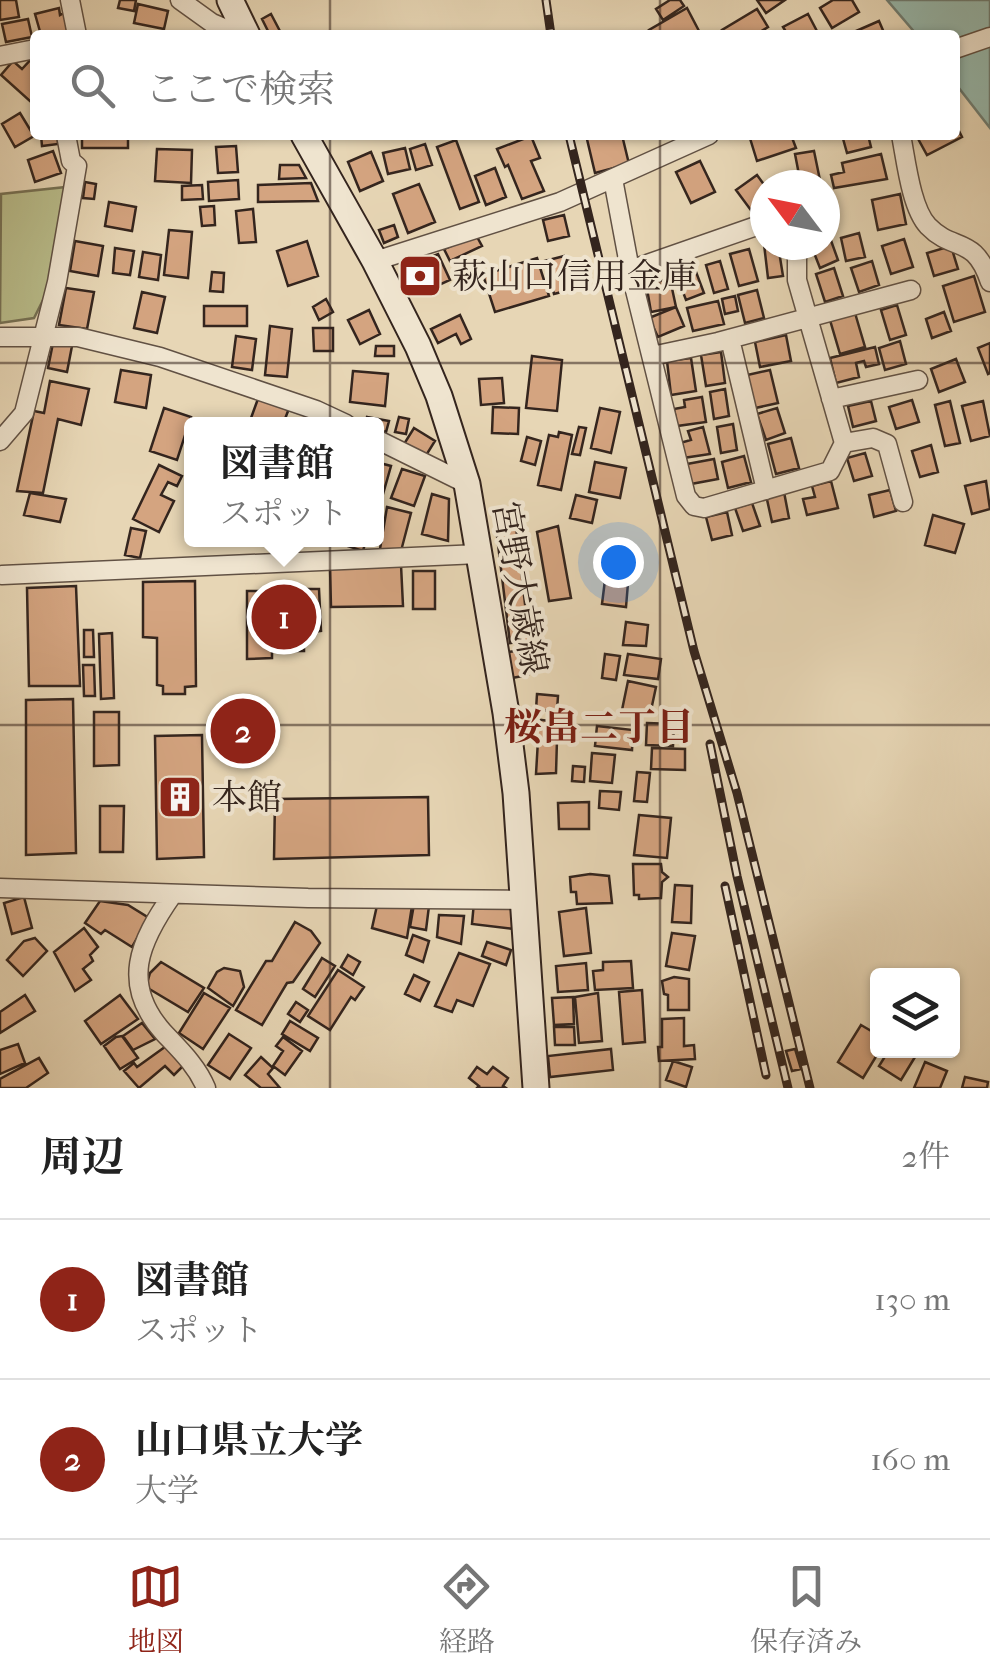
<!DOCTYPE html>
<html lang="ja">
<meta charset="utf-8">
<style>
body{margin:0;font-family:"IM FELL French Canon","Noto Serif JP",serif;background:#f2f2f2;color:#222}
.controls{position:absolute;right:30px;bottom:30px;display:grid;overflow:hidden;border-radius:10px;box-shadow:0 2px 8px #0004}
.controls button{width:90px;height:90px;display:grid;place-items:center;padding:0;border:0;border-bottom:2px solid #e0e0e0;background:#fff;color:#222;font:50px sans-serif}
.compass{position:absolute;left:750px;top:170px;width:90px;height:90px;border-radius:50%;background:#fff;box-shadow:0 2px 8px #0004;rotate:302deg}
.you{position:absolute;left:618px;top:562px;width:35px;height:35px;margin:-25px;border:8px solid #fff;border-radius:50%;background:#1a73e8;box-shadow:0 0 0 15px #1a73e833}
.badge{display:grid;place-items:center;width:65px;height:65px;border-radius:50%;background:#8f2418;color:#fff;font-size:32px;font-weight:700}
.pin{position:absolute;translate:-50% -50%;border:5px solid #fff;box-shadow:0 2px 10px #0006}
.popup{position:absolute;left:184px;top:417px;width:200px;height:130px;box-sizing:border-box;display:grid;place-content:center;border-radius:10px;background:#fff;filter:drop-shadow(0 2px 8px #0005);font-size:32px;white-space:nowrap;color:#767676}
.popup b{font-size:38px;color:#222}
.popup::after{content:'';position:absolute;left:50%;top:100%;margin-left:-20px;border:20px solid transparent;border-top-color:#fff}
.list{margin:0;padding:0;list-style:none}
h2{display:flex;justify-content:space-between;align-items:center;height:130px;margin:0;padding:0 40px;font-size:42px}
h2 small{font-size:32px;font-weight:400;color:#767676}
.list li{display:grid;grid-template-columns:65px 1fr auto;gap:30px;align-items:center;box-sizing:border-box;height:160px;padding:0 40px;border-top:2px solid #e0e0e0}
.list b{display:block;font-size:38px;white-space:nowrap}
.list p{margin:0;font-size:32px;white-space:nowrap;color:#767676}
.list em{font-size:32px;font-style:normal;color:#767676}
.icon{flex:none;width:55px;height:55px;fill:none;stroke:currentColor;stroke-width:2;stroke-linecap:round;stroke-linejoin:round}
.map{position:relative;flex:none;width:990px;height:1088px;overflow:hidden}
.search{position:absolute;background:#fff;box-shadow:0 2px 8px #0004;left:30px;right:30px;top:30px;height:110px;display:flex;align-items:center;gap:25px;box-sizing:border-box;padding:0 35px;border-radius:10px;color:#767676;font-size:38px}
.sheet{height:450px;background:#fff}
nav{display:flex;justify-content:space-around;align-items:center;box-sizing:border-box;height:140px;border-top:2px solid #e0e0e0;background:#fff;font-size:28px;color:#767676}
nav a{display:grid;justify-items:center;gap:5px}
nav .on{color:#8f2418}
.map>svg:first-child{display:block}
.green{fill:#b9bd8b;stroke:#767154;stroke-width:2.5}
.water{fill:#97b9ad;stroke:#6f7e74;stroke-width:2.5}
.building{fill:#d4a480;stroke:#34251e;stroke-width:2.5}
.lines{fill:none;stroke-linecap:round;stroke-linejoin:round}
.street-casing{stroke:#615144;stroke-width:21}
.secondary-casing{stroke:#34251e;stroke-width:29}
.street{stroke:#efe4cf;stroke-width:18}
.secondary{stroke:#efe4cf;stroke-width:25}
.rail-casing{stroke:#34251e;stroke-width:9}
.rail{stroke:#efe4cf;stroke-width:5;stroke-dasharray:15;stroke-linecap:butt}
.grid{fill:none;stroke:#34251e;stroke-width:2.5;stroke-opacity:0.55}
.labels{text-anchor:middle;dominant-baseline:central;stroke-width:8;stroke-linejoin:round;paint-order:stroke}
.poi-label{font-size:35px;fill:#34251e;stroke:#efe4cf;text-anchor:start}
.street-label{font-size:35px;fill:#34251e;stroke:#efe4cf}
.neighbourhood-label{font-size:38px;font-weight:bold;fill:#7a1f14;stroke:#efe4cf}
</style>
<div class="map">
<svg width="990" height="1088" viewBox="0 0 990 1088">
<rect width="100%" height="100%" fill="#e7d6b5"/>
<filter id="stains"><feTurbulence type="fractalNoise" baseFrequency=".002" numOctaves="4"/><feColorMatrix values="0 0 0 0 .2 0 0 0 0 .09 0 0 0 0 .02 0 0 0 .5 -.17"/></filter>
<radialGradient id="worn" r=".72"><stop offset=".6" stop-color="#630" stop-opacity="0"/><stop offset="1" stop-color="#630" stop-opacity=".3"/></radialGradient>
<path class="green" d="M66,187l-18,103 -14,28 -34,5 1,-129z"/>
<path class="water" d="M887,0h103v128l-35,-45v-48h-38z"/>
<path class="building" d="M0,0h16l3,17 -19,3z
M120,0h16l-2,11 -16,-3z
M670,0h10l4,6 -21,14 -7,-11z
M757,0h28l-19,13z
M833,0h19l7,12 -27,16 -12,-20z
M138,4l30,7 -4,18 -30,-6z
M59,8l1,7 4,-2 6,20 -29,2 -6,-21z
M687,8l12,23 -7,4h-40l-3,-5z
M757,9l11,18 -13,8h-30l-3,-5z
M271,14l11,21h-12l-8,-16z
M808,14l11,21h-31l-5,-8z
M28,19l4,18 -26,5 -4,-18z
M879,21l6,14h-38z
M35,55v42l-4,5 -30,-27 12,-14 9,8z
M20,113l14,23 -19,11 -13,-23z
M955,123l7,14 -35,18 -11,-20h39z
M41,135h17v9l-16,2z
M82,135h46v13h-46z
M586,135h36l7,29 -34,9z
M749,135h42l5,13 -39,13z
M842,135h26l3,12 -24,6z
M531,136l9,22 -9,3 13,30 -22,8 -14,-34 -3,2 -8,-18z
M456,140l23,62 -19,7 -23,-62z
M425,144l7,21 -16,5 -6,-21z
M236,146l2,26 -20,1 -2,-26z
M405,148l5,21 -22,5 -5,-21z
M157,149l35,1 -1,33 -36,-2z
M53,151l8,22 -26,9 -7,-22z
M814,151l7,34h-20l-6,-31z
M371,152l12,29 -23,10 -12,-29z
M881,154l6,25 -53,9 -3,-13 13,-3 -2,-9z
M700,161l15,31 -24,11 -15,-31z
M280,165h19l7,13 -27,1z
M495,168l11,29 -20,8 -11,-29z
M757,175l8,11v17l-12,10 -17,-23z
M238,180l1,19 -30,2 -1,-19z
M85,182l11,2 -2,15 -11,-1z
M311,183l7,18 -60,1v-17z
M419,184l16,38 -27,11 -15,-39z
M202,185l1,14 -21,1v-14z
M900,194l6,30 -28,6 -6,-30z
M109,202l27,5 -4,24 -27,-5z
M214,206l1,19 -13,1 -2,-19z
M253,209l3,33 -17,1 -3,-32z
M564,215l5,21 -21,5 -5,-21z
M394,225l4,12 -14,6 -5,-13z
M169,230l23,2 -4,46 -24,-3z
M859,233l6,24 -19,4 -5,-23z
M476,235l6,11 -32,15 -6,-12z
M829,235l9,25 -18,8 -9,-23h14v-8z
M904,239l9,28 -22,7 -9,-28z
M75,241l28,5 -5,30 -28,-5z
M307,241l11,35 -30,10 -11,-35z
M764,244l14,1 5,31 -15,2z
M951,246l7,23 -24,7 -7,-23z
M115,248l19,3 -4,24 -17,-2z
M749,249l9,32 -19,5 -9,-32z
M143,252l18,3 -3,25 -19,-3z
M438,254l12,26 -31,14 -12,-27z
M564,256l9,33 -19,5 -9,-33z
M537,258l12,38 -54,16 -12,-37z
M720,261l8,28 -14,4 -8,-28z
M872,261l7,24 -20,7 -8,-24z
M693,264l11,29 -18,7 -11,-29z
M834,268l9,28 -18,6 -9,-28z
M212,272l12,1 -1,19 -13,-1z
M974,276l11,36 -31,10 -11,-36z
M670,279l6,28 -25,5 -5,-29z
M66,288l28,4 -7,37 -28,-4z
M757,290l7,28 -19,5 -7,-28z
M142,292l23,5 -8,36 -23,-5z
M735,296l3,15 -13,3 -3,-15z
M326,299l7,13 -14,8 -6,-13z
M718,301l6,23 -31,7 -6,-23z
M897,305l9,30 -16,5 -9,-30z
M204,306h43v20h-43z
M676,307l8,19 -26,11 -9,-19z
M369,310l11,24 -20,10 -12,-24z
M944,312l7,19 -19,7 -6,-19z
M855,313l10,34 -25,7 -10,-34z
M460,315l11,24 -10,5 -5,-10 -18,9 -7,-14z
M270,326l22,3 -5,48 -22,-2z
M313,328h20v23h-19z
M786,335l5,26 -31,6 -5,-25z
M236,336l20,3 -4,31 -20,-3z
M900,341l6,23 -21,6 -6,-22z
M53,343l19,3 -5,26 -19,-4z
M990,343v30l-2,1 -10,-26z
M376,346h18v10h-19z
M875,347l4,17 -13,3 -2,-6 -8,2 3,14 -23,6 -6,-25z
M721,352l4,31 -19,3 -5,-31z
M532,356l30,4 -5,51 -31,-3z
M691,358l5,33 -25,4 -4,-34z
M956,359l9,23 -26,10 -8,-23z
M121,370l30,5 -5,33 -31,-6z
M770,370l8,33 -27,6 -8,-33z
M353,371l35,3 -3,32 -35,-4z
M502,378l2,25 -23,2 -2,-26z
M50,381l39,8 -8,36 -23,-6 -15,74 -26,-2 17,-80 10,2z
M725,389l4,27 -15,3 -4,-27z
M259,396l31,10 -7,18 -32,-6z
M702,397l4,25 -29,4 -3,-17 11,-2 -1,-7z
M912,400l7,22 -23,7 -7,-22z
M871,401l5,20 -23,6 -5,-21z
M950,401l10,42 -15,3 -10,-41z
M983,401l7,35 -19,5 -9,-35z
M493,407l26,1 -1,26 -26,-1z
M164,408l27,9 -14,43 -27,-9z
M600,408l20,4 -9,41 -20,-5z
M777,408l8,25 -19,7 -9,-26z
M367,417l22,4 -3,11 -10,-2v-6h-11z
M399,417l10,2 -3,15 -11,-2z
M733,424l4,26 -16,3 -4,-26z
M579,427l7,1 -6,27 -8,-1z
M703,427l7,27 -27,4 -3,-15 11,-3 -3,-9z
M414,428l21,13 -10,16 -21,-13z
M559,432l13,3 -11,55 -23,-5 11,-50 9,2z
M527,437l14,4 -6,24 -14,-4z
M791,438l8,30 -23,6 -8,-30z
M931,445l7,27 -18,5 -8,-26z
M865,453l7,23 -18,5 -7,-23z
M744,456l7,26 -23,6 -6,-26z
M714,459l4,20 -27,5 -4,-20z
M376,462l15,4 -10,35 -5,-2z
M595,462l31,6 -6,30 -31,-6z
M159,465l23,11 -5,10 -9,-4 -7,13 13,6 -15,31 -26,-13z
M402,469l23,7 -11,30 -23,-8z
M831,481l7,27 -31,7 -4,-16 12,-2 -3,-11z
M986,481l4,28 -18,5 -7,-28z
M890,490l6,21 -22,6 -5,-22z
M784,492l5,26 -17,4 -6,-27z
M30,493l36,6 -6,23 -36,-7z
M432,494l17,5 -1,42 -26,-7z
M576,495l21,5 -5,23 -22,-5z
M752,503l8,23 -17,5 -8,-23z
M387,507l24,6 -10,38 -21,-2z
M514,509l11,95 5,-1 6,37 -26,3 -16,-132z
M727,512l5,23 -20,5 -6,-23z
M933,515l31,9 -9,29 -30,-8z
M558,526l13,72 -22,3 -12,-69z
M131,528l15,3 -6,27 -15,-3z
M339,540h27l-3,11 -25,-8z
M401,565l2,41 -72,1 -1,-39z
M413,571h22v38h-22z
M605,580l23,3 -2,24 -24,-3z
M195,581l1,105 -11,1v7h-22v-8l-6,-1v-47l-14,-1v-55z
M76,586l4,100h-51l-2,-98z
M283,589h36l2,42 -17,2v18h-24l-1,-8h-7v15l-25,1v-68h24l1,12h11z
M626,622l22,3 -2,21 -23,-1z
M84,630h9l1,27h-10z
M112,633l2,65 -13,1 -2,-65z
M524,650l4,25 -16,3 -4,-26z
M605,654l15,2 -4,24 -14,-2z
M628,654l33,5 -3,20 -34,-4z
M83,665h11l1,31h-11z
M628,681l28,6 -6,28 -28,-5z
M537,694l21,2 -1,15 -21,-1z
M73,699l3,154 -50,2v-155z
M94,712h25v53l-25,1z
M534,719l32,4 -3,17h-6l-1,33 -20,1 2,-34 -6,-1z
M647,723l27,1 -1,22 -27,-1z
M597,726l36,4 -1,20 -37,-4z
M202,735l2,122 -47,2 -2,-123z
M652,748l33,1v21l-34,-1z
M592,753l23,2 -3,28 -22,-2z
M573,766l12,1 -1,15 -12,-1z
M637,772l13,1 -3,29 -13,-1z
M600,791l21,1 -2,18 -20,-2z
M428,797l1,58 -155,4 1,-60z
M589,802v27h-30l-1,-26z
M100,806h24l-1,46h-23z
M639,815l32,3 -4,40 -33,-3z
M633,864h28l1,8 6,5 -6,5 -1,16 -22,1v-4h-5z
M590,874l19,2 3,27 -35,1 -1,-12h-5l-1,-15z
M675,885l17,1 -1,37 -19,-1z
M24,897l8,31 -20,6 -8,-31z
M100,901l28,4 21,13 -17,29 -27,-17 -4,4 -16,-11z
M378,901l34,5 -5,32 -35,-10z
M474,902l38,4 2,23 -42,-5z
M414,904l15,2 -3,24 -16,-3z
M586,908l5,45 -27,3 -5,-44z
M439,915l25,1 -3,28 -24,-7z
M295,922l16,9 9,12 -27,39 -6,1 -25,42 -26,-15 30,-49h6z
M84,928l14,19 -8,8 3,6 -10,8 8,11 -16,11 -21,-39z
M672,933l23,3 -6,34 -23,-4z
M413,935l16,6 -6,21 -17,-7z
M35,938l12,13 -24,25 -16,-16 17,-19z
M487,942l24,8 -5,15 -24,-9z
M459,953l31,11 -17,42 -16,-6 -5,12 -17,-6z
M348,955l12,7 -7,13 -12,-8z
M322,958l13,8 -20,31 -12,-8z
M631,961l2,27 -38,2 -2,-19 10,-1v-8z
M161,962l43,26 -16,24 -42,-25 4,-14z
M586,963l2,27 -30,2 -2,-26z
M224,968l16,3 4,16 -11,19 -25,-18 9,-16z
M338,970l26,17 -9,13 -4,-3 -21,33 -22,-14z
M414,975l15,7 -9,19 -15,-7z
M674,977l15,2v31h-21v-15l-4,-1 -2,-13z
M642,990l3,52 -22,2 -4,-52z
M204,993l26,15 -27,41 -24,-16z
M598,993l4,48 -23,2 -4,-46z
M25,995l10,16 -35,22v-21z
M120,995l18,24 -37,25 -16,-23z
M573,997l1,27 -20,1 -2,-27z
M296,1002l12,8 -8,12 -12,-8z
M684,1018v28l10,-1 1,14 -36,2 -1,-14h4v-28z
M290,1021l28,17 -8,13 -28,-17z
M142,1023l13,16 -22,11 -10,-14z
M861,1025l17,10v15h2l-17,28 -25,-16z
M554,1027h20l1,18h-20z
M229,1034l22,14 -21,31 -22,-14z
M122,1036l16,22 -18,11 -16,-23 12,-9z
M283,1037l19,14 -17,24 -12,-9 10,-15 -7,-5z
M18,1044l7,19 -25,11v-24z
M169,1044l14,22 -9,9 -9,-9 -26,22 -15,-17 10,-8 3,4z
M611,1049l2,21 -63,7 -2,-21z
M795,1049l6,20 -9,2 -6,-20z
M889,1050h16l10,7 -14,23 -22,-14z
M261,1057l12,11 -5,6 12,14h-19l-16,-13z
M39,1058l9,15 -22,15h-26v-9z
M673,1061l19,6 -6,20 -20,-7z
M925,1062l22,9 -7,17h-26z
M477,1067l10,7 6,-7 15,11 -5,8 3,2h-29l2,-2 -10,-8z
M965,1077l23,5 -1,6h-25z"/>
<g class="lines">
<defs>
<path id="street" d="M70,0l7,35
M180,0l32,23 28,12
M955,49l35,-12
M0,56l35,-7
M901,135c5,25 10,73 27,91 26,27 46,8 62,56
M613,179l17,91 56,226 8,10 10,2 126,-37 14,-28 29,-5 14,6 16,58
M797,245v35l47,163
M375,261l185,-59 149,-67
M630,270l135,-47
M0,337h78l82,20 156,53 30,14
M730,339l36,151
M652,356l66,-14 193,-52
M831,399l87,-19
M376,439l91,45
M0,441l24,-28 33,-131 20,-116 -6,-5 -5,-26
M2,575l477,-21
M0,888l308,10 217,2
M173,894c-34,48 -53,90 -9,139 16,17 33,33 42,55"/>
<path id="secondary" d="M230,0l17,35
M304,135l71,126 43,85 21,50 28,88 39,229 10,80 20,295"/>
</defs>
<use href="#street" class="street-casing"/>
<use href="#secondary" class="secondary-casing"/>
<use href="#street" class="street"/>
<use href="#secondary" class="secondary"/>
<defs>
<path id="rail" d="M546,0l5,35
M569,135l125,516 43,142 73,295
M710,744l27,132 51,212
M725,886l41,189"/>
</defs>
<use href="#rail" class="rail-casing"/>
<use href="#rail" class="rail"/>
</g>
<path class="grid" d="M330,0v35M660,0v35M330,135v953M660,135v953M0,363h990M0,725h990"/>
<defs>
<symbol id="bank-square" viewBox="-11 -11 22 22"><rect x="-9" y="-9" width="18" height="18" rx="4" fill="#8f2418" stroke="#efe4cf"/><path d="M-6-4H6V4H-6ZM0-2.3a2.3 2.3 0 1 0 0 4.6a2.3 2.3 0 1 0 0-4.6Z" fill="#fff"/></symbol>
<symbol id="building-square" viewBox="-11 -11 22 22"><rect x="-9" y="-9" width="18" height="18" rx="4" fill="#8f2418" stroke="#efe4cf"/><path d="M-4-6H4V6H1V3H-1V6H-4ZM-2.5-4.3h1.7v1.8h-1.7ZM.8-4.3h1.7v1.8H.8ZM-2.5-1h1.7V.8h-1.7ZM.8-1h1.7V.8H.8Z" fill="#fff"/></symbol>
</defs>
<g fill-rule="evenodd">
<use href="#bank-square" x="395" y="251" width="50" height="50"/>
<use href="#building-square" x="155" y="772" width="50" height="50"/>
</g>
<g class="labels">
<g class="poi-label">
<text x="452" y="276">萩山口信用金庫</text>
<text x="212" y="797">本館</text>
</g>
<g class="street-label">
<text transform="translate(520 588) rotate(80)">宮野大歳線</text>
</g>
<g class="neighbourhood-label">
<text x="599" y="727">桜畠二丁目</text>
</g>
</g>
<rect width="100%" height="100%" filter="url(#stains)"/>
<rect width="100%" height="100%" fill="url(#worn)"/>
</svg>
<div class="controls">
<button><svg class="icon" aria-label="layers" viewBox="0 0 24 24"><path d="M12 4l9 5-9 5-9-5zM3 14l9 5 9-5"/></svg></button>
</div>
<svg class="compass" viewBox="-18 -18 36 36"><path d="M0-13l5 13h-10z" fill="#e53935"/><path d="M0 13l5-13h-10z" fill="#767676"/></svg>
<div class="you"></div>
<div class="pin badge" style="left:284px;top:617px">1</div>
<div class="popup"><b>図書館</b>スポット</div>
<div class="pin badge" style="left:243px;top:731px">2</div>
<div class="search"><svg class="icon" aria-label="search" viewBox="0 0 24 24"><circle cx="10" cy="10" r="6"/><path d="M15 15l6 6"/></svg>ここで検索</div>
</div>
<section class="sheet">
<h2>周辺<small>2件</small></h2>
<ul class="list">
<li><span class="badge">1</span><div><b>図書館</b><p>スポット</p></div><em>130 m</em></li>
<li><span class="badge">2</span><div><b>山口県立大学</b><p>大学</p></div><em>160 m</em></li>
</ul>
</section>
<nav>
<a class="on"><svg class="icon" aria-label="map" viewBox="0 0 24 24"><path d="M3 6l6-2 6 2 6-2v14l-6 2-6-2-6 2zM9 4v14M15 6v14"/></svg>地図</a>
<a><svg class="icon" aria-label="directions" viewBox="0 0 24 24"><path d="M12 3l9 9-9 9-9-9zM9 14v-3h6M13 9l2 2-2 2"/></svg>経路</a>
<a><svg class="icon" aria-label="saved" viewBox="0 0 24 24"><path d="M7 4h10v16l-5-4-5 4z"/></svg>保存済み</a>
</nav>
